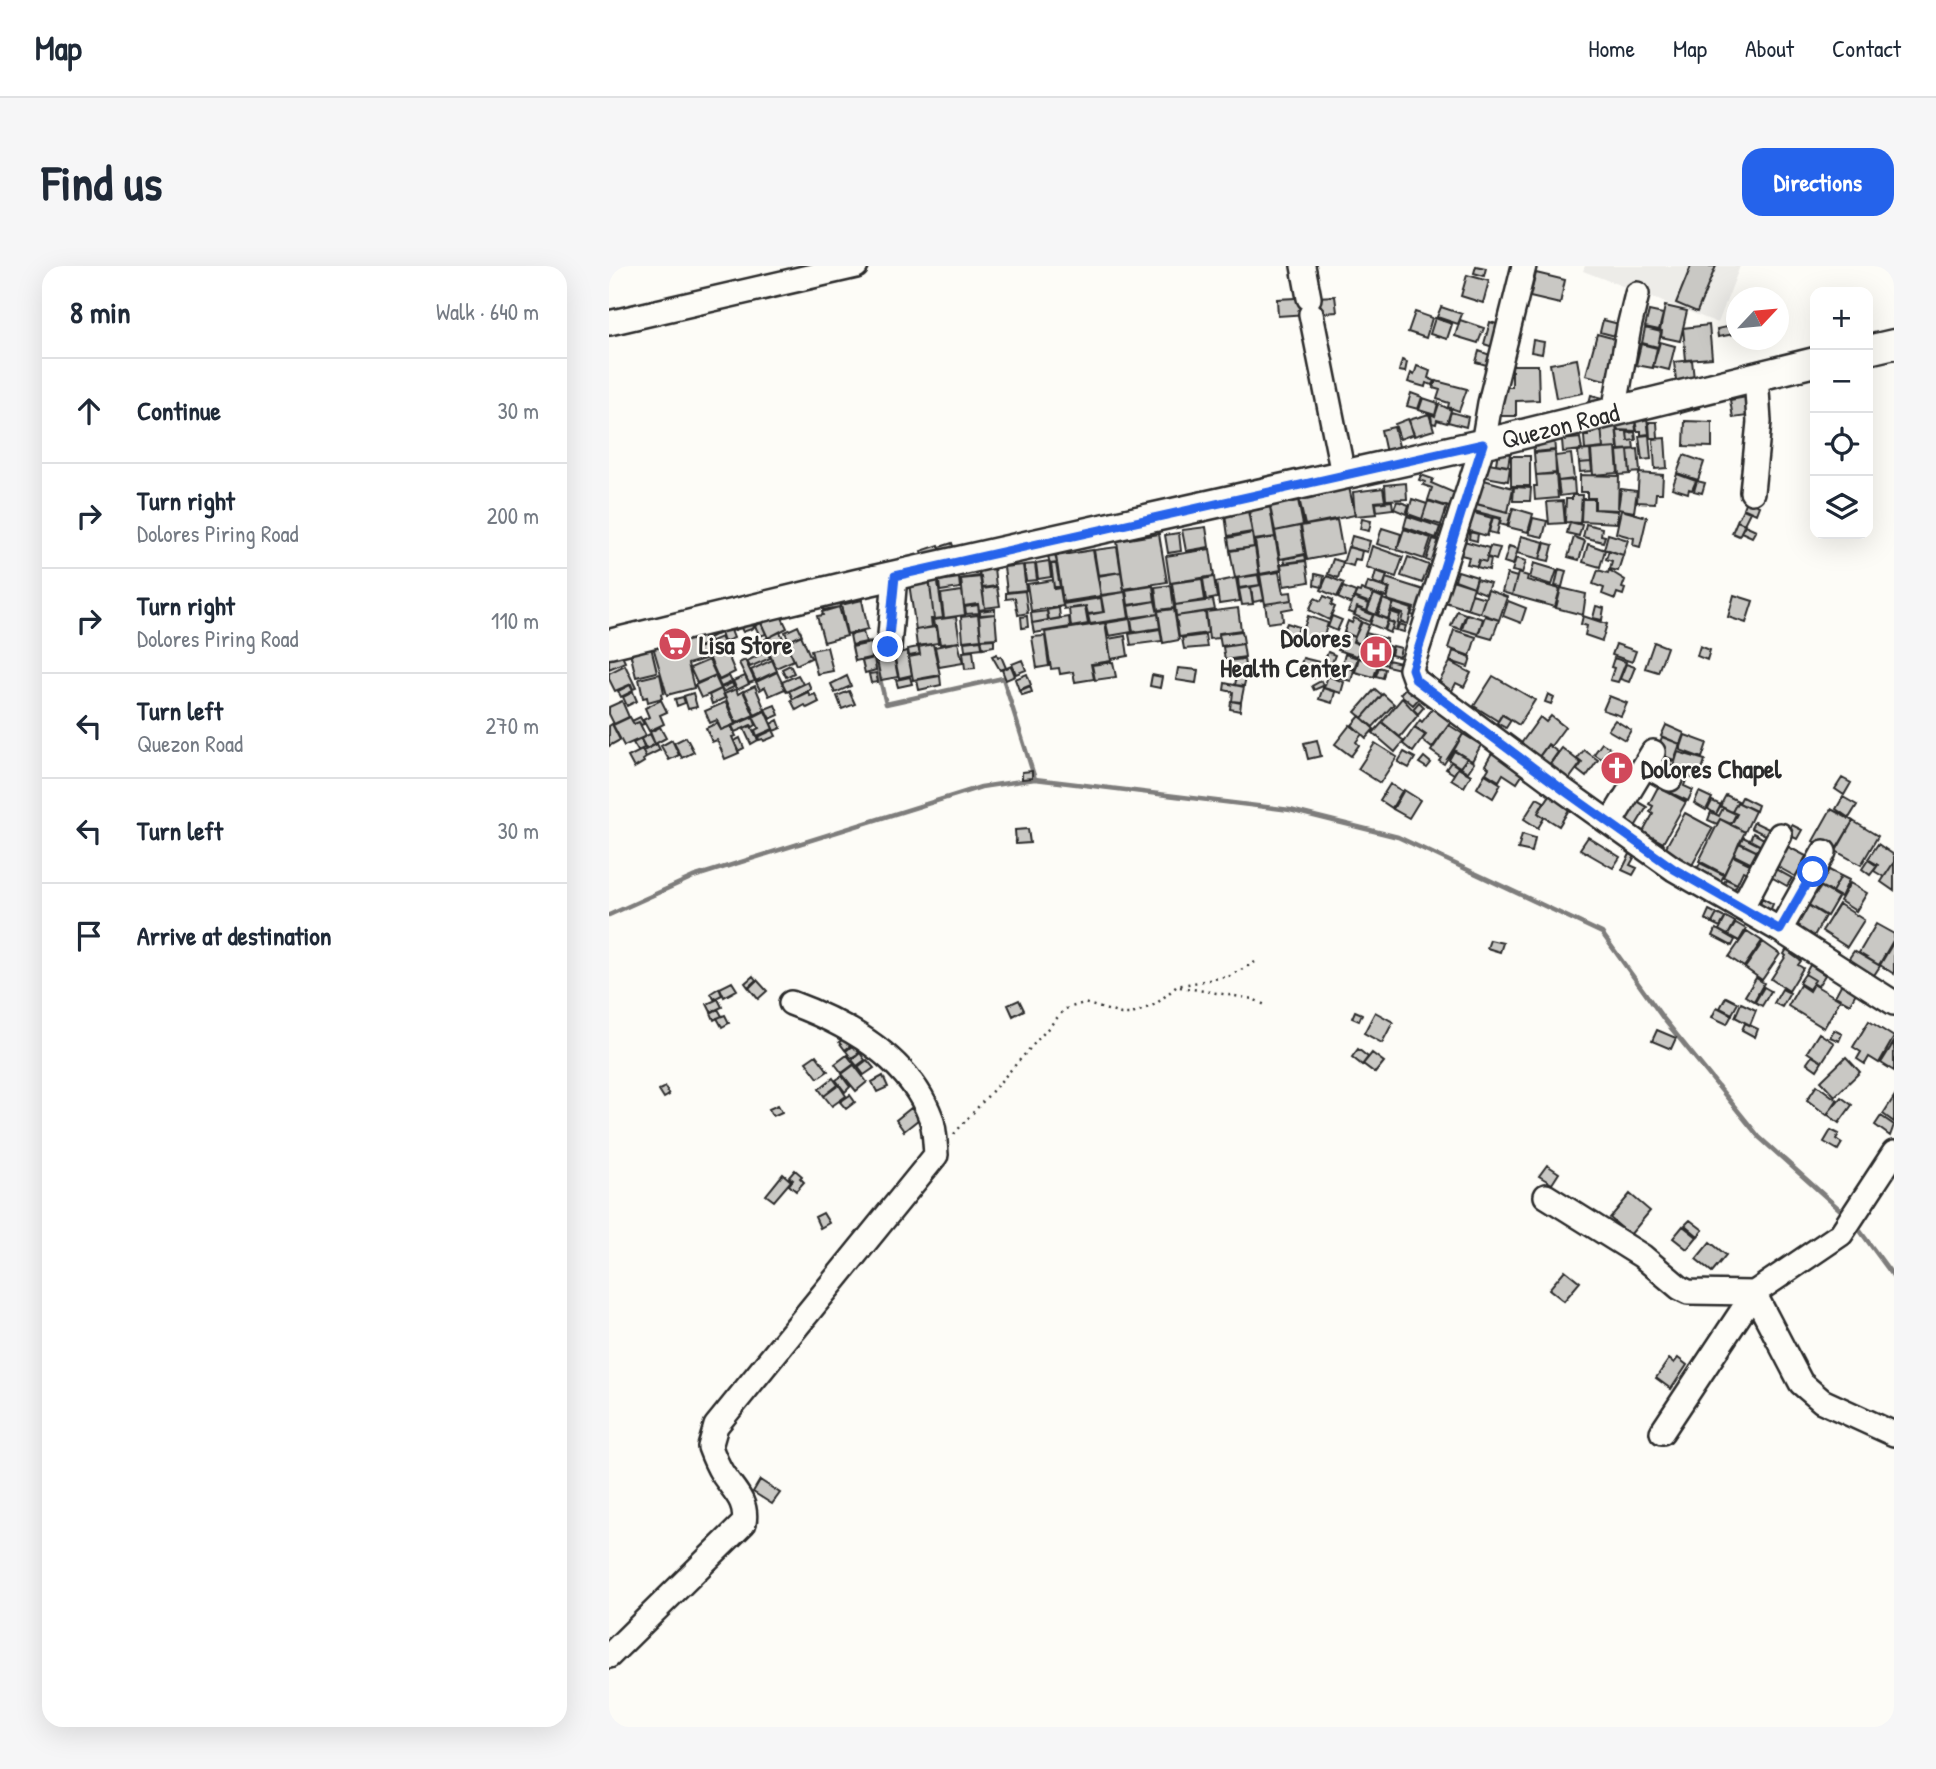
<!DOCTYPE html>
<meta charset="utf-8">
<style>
body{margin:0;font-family:"Patrick Hand",sans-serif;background:#f6f6f7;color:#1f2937}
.controls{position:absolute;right:21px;top:21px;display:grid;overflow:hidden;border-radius:14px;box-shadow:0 7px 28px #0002}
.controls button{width:63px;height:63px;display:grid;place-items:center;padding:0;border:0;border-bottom:2px solid #e0e1e3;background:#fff;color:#1f2937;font:35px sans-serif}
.compass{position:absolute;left:1117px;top:21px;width:63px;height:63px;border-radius:50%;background:#fff;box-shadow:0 7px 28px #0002;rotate:64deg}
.stop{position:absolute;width:21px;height:21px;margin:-16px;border:5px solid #2563eb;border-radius:50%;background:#fff}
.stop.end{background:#2563eb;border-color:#fff;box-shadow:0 2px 7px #0008}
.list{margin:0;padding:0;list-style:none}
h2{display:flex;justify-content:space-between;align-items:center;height:91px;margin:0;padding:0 28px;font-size:30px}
h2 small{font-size:23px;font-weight:400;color:#747a83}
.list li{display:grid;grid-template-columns:46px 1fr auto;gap:21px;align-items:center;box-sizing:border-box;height:105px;padding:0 28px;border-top:2px solid #e0e1e3}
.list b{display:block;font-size:26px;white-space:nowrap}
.list p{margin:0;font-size:23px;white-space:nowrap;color:#747a83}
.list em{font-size:23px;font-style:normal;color:#747a83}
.icon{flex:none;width:38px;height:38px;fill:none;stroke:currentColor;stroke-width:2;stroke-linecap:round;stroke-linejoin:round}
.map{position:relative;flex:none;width:1285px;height:1461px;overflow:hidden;border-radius:21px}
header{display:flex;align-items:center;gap:42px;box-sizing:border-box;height:98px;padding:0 35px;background:#fff;border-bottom:2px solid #e0e1e3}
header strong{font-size:33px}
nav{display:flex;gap:38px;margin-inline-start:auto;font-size:24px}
.intro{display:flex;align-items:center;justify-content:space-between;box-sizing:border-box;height:168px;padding:0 42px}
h1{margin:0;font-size:49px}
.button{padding:18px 32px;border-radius:21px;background:#2563eb;color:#fff;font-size:24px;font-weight:700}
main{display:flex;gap:42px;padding:0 42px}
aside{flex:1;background:#fff;border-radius:21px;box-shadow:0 7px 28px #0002}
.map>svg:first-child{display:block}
.built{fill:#edece8}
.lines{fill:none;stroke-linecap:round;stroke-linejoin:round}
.stream{stroke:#7e7d7b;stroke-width:4.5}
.building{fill:#c9c8c4;stroke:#2b2b2b;stroke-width:2}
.minor-casing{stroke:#2b2b2b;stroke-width:28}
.major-casing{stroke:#2b2b2b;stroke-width:33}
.path{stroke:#2b2b2b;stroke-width:2.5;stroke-dasharray:2 5;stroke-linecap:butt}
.minor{stroke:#fdfcf7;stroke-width:23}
.major{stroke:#fdfcf7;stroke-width:28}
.route{stroke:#2563eb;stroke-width:9}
.labels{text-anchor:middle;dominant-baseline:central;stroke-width:5;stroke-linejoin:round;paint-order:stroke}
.street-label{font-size:26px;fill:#2b2b2b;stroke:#fdfcf7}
.poi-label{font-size:26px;font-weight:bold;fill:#2b2b2b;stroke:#fdfcf7;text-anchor:start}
</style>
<header>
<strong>Map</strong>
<nav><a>Home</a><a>Map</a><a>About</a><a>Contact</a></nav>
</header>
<div class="intro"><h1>Find us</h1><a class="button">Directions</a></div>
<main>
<aside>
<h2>8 min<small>Walk · 640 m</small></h2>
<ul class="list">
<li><svg class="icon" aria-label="ahead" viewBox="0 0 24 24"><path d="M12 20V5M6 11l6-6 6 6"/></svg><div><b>Continue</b></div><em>30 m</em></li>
<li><svg class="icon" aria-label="right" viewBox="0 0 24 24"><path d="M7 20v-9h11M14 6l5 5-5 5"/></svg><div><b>Turn right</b><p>Dolores Piring Road</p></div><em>200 m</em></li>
<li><svg class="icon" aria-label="right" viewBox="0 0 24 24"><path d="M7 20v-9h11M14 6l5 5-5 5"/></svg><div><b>Turn right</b><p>Dolores Piring Road</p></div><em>110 m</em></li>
<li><svg class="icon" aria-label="left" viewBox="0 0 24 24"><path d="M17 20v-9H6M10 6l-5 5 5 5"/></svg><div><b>Turn left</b><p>Quezon Road</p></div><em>270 m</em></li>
<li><svg class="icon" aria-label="left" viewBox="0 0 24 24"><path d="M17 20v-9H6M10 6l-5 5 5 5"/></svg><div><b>Turn left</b></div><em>30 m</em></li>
<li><svg class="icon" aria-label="arrive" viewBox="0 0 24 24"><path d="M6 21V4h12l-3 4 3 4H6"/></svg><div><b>Arrive at destination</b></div></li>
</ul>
</aside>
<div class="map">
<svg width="1285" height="1461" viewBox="0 0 1285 1461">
<rect width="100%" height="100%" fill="#fdfcf7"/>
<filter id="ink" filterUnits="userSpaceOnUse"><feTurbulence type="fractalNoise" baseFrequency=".0143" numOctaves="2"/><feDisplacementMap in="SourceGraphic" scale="14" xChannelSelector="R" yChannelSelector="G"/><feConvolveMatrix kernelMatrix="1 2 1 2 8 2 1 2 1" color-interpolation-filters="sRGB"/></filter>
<g filter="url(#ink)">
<path class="built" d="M976,0h155l-22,57 -135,-52z"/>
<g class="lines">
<path class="stream" d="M259,377l3,-1 15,62 117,-26 32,101
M0,649l84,-38 288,-90 54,-8 255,31 108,27 204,96 61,85 96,119 87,78
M1246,958l39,53"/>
</g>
<path class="building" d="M867,0l10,2 -2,8 -10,-3z
M1082,0h25l-19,46 -21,-9z
M927,7l29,7 -5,24 -30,-7z
M858,9l22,6 -6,22 -22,-7z
M726,30l2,16 -59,4 -1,-17z
M1056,40l22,5 -7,30 -19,-4 1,-6 -2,-1z
M832,41l21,7 -4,10 -21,-7z
M1040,45l14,3 -4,16 -14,-3z
M806,46l17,6 -6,20 -18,-6z
M826,52l17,6 -5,15 -17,-5z
M851,54l24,8 -6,15 -23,-7z
M994,54l24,6 -4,12 -23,-6z
M881,56l10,3 -7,22 -9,-3z
M1100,59l3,33 -26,2 -3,-32z
M1123,60l2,8 -16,3 -1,-8z
M1036,62l16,4 -3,15 -16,-4z
M988,68l26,7 -11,41 -26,-7z
M924,74l11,2 -2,12 -11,-2z
M1051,76l15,4 -6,24 -16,-4z
M1032,78l16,4 -4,20 -17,-3z
M870,85l14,5 -3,10 -14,-4z
M968,93l6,34 -27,5 -6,-34z
M793,94l5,2 -2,10 -6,-1z
M1083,94l2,19 -18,1 -2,-18z
M903,99h26l1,35 -23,1v15h-17l1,10h-8l4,-39h16z
M808,100l13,5 -2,7 7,3 -2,4 -7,-2 -1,4 -17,-5 3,-9 3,2z
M827,115l31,8 -8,22 -11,-4 1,-4 -12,-4 3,-9 -7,-2z
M802,127l11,4 -4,12 -11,-3z
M982,129l12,3 -3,8 -11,-3z
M1143,130l3,19 -22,3 -3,-18z
M1087,131l3,11 -18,5 -3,-12z
M814,132l15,5 -3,12 -16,-5z
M830,138l12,6 -4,13 -10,-3 -1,4 -4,-1 -1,-9 4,2z
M842,146l17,5 -2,10 -18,-5z
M820,148l5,16 -20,6 -5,-16z
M1038,152l2,16 -8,1v-4h-4l-2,-12z
M799,153l6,15 -14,5 -5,-15z
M1026,155l1,10 -19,-1 -1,-8z
M1076,155l27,1v25l-28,-1z
M1040,156h8l1,16h-8z
M1007,159l2,23 -15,1 -2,-23z
M992,160l2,22 -18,2 -1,-14h4v-9z
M785,161l6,23 -14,3 -5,-23z
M1008,165h10l1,10h5l1,8 -15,1z
M1026,166l1,8 -8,1 -1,-8z
M1040,169l2,24 -9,1 -3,-24z
M945,172l1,12 -21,2 -1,-12z
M971,172l2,12 -19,2 -1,-12z
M1056,172l2,30 -12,1 -2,-30z
M1007,182l2,25 -25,2 -2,-25z
M1029,183l2,23 -10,1 -2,-23z
M981,184l1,12 -12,1 -1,-12z
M1019,184l2,24 -11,1 -2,-24z
M889,185l12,3 -2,12 -12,-2z
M946,185l1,22 -20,2 -2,-22z
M962,188l3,25 -16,2 -3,-25z
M1075,189l20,7 -6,18 -21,-7z
M902,190h19v30h-19z
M982,196l1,9 -12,1 -1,-9z
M880,197l21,4 -2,14 -22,-4z
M1030,207l24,2 -1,18h-6l-1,10 -18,-1z
M947,208l2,24 -23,2 -1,-14h3l-1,-11z
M1068,208l19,7 -4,9 -3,-1 -1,4 -16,-5z
M812,209l12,4 -2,4 26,11 -5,14 -24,-8 4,-12 -9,-3 2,-3 -6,-2z
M971,209l39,1 -1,34 -23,-1v-11h-8v-6h-7z
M875,214l29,8 -5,24 -39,-10 5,-19 8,3z
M965,214l1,14 -15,2 -2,-15z
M1088,215l8,2 -3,10 -8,-2z
M797,217l1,16 -21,1 -1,-15z
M740,221l6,28 -50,10 -6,-27z
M905,221l17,1 -1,13h-17z
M774,222l2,13 -10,1 2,12 -22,2 -2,-24z
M1012,223l16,2 -3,21 -16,-3z
M963,229h10l-2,28 -15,-1 1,-23h6z
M1139,229l4,8 7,3 -3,8 -13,-6z
M803,233l15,5 -5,15 -14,-5z
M973,233h12v10l24,2 -1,12 -36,-2z
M689,234l5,25 -28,6 -5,-25z
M783,235l1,8 -16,2 -1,-8z
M788,235l12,4 -3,9 -12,-5z
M819,235l19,6 -6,18 -19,-6z
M954,235l2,22 -16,1 -2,-22z
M863,237l39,10 -4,13 -7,-2 1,-6 -31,-8z
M661,241l5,30 -21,3 -5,-29z
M904,242l20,6 -5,18 -20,-5z
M1134,243l7,3 -6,12 -7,-3z
M1012,244l26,7 -7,30 -7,-2 1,-7 -18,-5z
M639,245l4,21 -24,4 -3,-21z
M858,245l25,7 -5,18 -24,-7z
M798,250l33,11 -4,11 -32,-11z
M884,251l7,2 -3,15 -8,-2z
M924,252l14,3 -4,16 -14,-3z
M753,253l9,2 -2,10 -9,-2z
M728,254l6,33 -36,7 -6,-34z
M1128,255l8,3 -6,12 -7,-3z
M961,256l12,3 -3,11 -12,-3z
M977,258l16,4 -1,7 4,1 -2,6 -20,-5z
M1136,259l11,5 -4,7 -11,-5z
M691,260l5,28 -25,5 -5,-28z
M832,260l10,4 -4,13 -10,-4z
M597,261l3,20 -23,4 -4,-21z
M773,262l19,6 -4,16 -20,-6z
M795,263l27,9 -7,21 -27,-9z
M861,266l8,2 -1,7 -8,-2z
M570,267l2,18 -13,2 -3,-18z
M643,267l2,14 -24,3 -2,-12z
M550,268l8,48 -43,7 -7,-48z
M999,268l20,6 -5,15 -19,-6z
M743,270l18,5 -3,11 -18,-5z
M912,270l23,6 -4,17 -23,-6z
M666,271l6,33 -21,4 -5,-33z
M965,271l11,4 -6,19 -11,-3z
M824,273l14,4 -8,22 -13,-5z
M855,275l25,7 -3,14 -7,-2 -2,6 -10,-2 2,-7 -8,-2z
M343,277l3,9 -12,5 -3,-10z
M936,277l8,2 -4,16 -9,-2z
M979,278l17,6 -5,17 -17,-5z
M330,279l3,11 -17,6 -4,-11z
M763,280l31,11 -7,20 -30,-10z
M881,280l10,2 -4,12 -9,-3z
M900,280l9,3 -5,16 -9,-3z
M508,281l4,25 -23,3 -4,-25z
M646,281l4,27 -24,4 -5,-27z
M739,281l14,4 -2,9 -5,-1 -2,7 -10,-3z
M601,283l4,27 -44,7 -4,-27z
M484,284l8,46 -38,6 -7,-46z
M1000,284l14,5 -5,16 -8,-2 2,-8 -6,-2z
M446,289l2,8 -7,1 -2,-8z
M696,289l1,5 -21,3 -1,-4z
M799,291l21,8 -7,18 -21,-7z
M878,292l4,1 -2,11 -12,-3 2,-7 7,2z
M907,292l10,3 -4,12 -10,-2z
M384,293l3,27 -14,2 -5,-27z
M724,293l10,3 -5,16 -10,-4z
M368,295l2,15 -20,3 -2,-16z
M440,295l2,16 -13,2 -2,-16z
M697,295l3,21 -25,4 -3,-22z
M925,297l23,7 -5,15 -22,-7z
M426,298l2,16 -11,1 -2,-16z
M442,298h5l4,23h-6z
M414,299l3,25 -19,2 -3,-25z
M950,303l7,2 -4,16 -7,-1z
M989,304l10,3 1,-3 16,10 -3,8 3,1 -2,6 -6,-2 -2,6 -13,-5 2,-6 -11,-4z
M767,305l11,4 -4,11 -10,-4z
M849,305l19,6 -3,10 -19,-7z
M512,306l3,20 -23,3 -3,-19z
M670,306l4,21 8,-1 1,8 -27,4 -5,-29z
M909,307l10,3 -1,4 33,9 -5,18 -43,-12z
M706,308l9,2 -2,11 -8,-2z
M898,308l10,3 -5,18 -10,-3z
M328,309l6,43 -9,1 -5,-43z
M649,309l2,10 -21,3 -1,-10z
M718,310l17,7 -7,14 -16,-7z
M299,311l21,1 5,41h-3l1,8 -16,3z
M372,311l4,32 -6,1 -1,-6 -14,2 -3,-27z
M605,311l3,21 -11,2 -3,-21z
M350,312l1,10 -20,3 -1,-10z
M627,312l4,23 -21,3 -3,-22z
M777,312l41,13 -8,26 -8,-2 3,-7 -27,-8 3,-12 -6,-2z
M593,313l3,21 -30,5 -3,-22z
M840,313l25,8 -7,22 -25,-8z
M868,313l13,4 -4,11 -12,-5z
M444,314l1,9 6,-1 3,18 -32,5 -4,-27z
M759,316l21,7 -3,8 -21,-6z
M562,319l3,23 -16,2 -3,-23z
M652,319l3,15 -11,2 -2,-15z
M544,320l2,15 -27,4 -2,-15z
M388,321l3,19 -15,2 -3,-19z
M641,321l3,17 -11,1 -3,-16z
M734,321l13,5 -5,12 -13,-6z
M952,322l25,6 -3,21 -27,-7z
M752,323l12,5 -3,9 -16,-6 3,-6 3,1z
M879,324l19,7 -8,23 -19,-7z
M353,325l3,24 -21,3 -3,-24z
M416,325l3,22 -10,2 -3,-17 -9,1v-6z
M516,326l4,26 -39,6 -2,-9 16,-3 -3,-16z
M228,327l3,14 -17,3 -3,-13z
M765,328l9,4 -7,17 -9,-4z
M863,328l13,4 -5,15 -13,-4z
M1125,329l19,6 -7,22 -18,-6z
M715,330l9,4 -2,5 4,2 -6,13 -20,-10 6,-12 6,3z
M492,332l2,14 -15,2 -2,-8 -22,3 -1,-5z
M745,332l15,6 -2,7 -10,-4 -2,7 -7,-2z
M774,333l10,4 -5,16 -10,-4z
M253,334l6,29 -21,5 -6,-29z
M604,334l2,10 -39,6 -1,-11z
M683,334l1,8 -11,2 1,11 -15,2 -3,-19z
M546,335l3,13 -28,4 -2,-12z
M899,335l18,7 -5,15 -18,-7z
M785,337l18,6 -4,15 -7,-2 2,-8 -12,-4z
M369,339l1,8 -13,1 -1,-7z
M987,340l8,2 -2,12 -9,-2z
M168,341l10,21 -19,10 -10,-22z
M230,341l8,29 -23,6 -7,-26 6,-1 -1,-3z
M476,341l3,17 -17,3 -2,-18z
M450,342l1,10 -11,2 -2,-10z
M629,342l3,22 -22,3v5l-10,1 -3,-27z
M748,342l16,7 -3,7 -16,-7z
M386,343v5l-15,1v-4z
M565,343l5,31 -16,3 -5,-32z
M438,345l1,9 -16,3 -1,-10z
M848,345l9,3 -6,15 -9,-3z
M596,346l3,21 -29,4 -3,-21z
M782,346l9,3 -4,15 -4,-1 2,-6 -6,-2z
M140,348l5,14 -11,4 -2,-4 -9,3 -4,-10z
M386,348l2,24 -16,1 -2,-23z
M549,348l2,14 -27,4 -2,-13z
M765,348l14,6 -4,10 -14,-6z
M858,348l16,5 -5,15 -16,-5z
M369,349l3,24 -18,2 -2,-24z
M418,350l1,11 -6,1 -1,-11z
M699,350l20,7 -8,24 -20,-7z
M723,350l10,4 -5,11 -9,-4z
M876,350l14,4 -7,19 -14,-4z
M974,350l24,8 -5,17 -17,-6 2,-9 -6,-2z
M347,351l4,25 -20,2 -3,-18h-3l-1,-6z
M460,351l1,10 -36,6 -2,-10z
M117,352l8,20 -10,4 -3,-9 -5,2 -5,-12z
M745,352l7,3 -6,16 -11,-5 4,-11 4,2z
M521,353l2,13 -23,4 -3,-13z
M779,355l6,2 -4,10 -5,-2z
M753,356l7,3 -8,19 -8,-3z
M152,357l5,11 -6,2 -5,-10z
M496,357l6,38 -20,3 3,15 -19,3 -2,-10 -13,2 -1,-6 -8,1 -6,-37z
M678,357l12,4 -3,10 -13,-5z
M102,358l4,11 -6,3 2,4 -5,2 -6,-16z
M790,358l7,2 -2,6 -7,-2z
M189,360l4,9 -13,6 -4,-9z
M327,361l2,16 -21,3 -2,-16z
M91,362l6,16 -9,4 -6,-17z
M551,363l2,12 -31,4 -2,-11z
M845,364l22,7 -6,19 -22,-8z
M633,365l2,12 -23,3 -2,-12z
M171,366l14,28 -18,8 -13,-28z
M254,366l3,10 -14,3 -2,-10z
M735,367l11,4 -2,5 8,3 -4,11 -19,-6z
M757,367l21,6 -2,6 6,2 -4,18 -27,-8z
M72,369l2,6 11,-3 3,10 8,-2 3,12 -20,6 6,24 -27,7 -15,-52z
M192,369l10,23 -15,7 -10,-22z
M596,369l2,12 -23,2 -2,-11z
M150,370l5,11 -14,6 -3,-7 9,-4 -1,-4z
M436,370l4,30 -12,2 -5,-31z
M516,370l3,20 -17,3 -3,-20z
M112,371l3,6 -11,4 -2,-6z
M385,373v7l-11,2 -2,-8z
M372,374l1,8 -17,2 -1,-8z
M349,376l5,21 -24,4 -4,-20z
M1045,376l13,5 -9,25 -13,-4z
M41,377l7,29 -21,5 -7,-29z
M114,377l12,29 -16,8 -13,-30z
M262,377l3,14 -19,4 -3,-14z
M324,378l7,31 -27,5 -4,-23 11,-2 -1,-8z
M634,378l2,13 -20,3 -2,-13z
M1007,378l20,7 -4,11 -20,-7z
M8,379l8,17 -16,7v-20z
M784,380l8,2 -2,9 -8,-2z
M1091,380l10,4 -3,10 -10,-4z
M218,381l6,24 -16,3 -6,-24z
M309,381l2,7 -11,2 -1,-7z
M158,385l3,7 -20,9 -3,-6z
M298,385l5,24 -13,3 -5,-24z
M364,385l2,17 -10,1 -2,-17z
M844,385l18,6 -3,10 -18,-6z
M284,386l5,25 -17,3 -5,-25z
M719,386l7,3 -4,10 -7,-3z
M388,388l1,3 3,-1 5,12 -6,2 -8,-14z
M736,388l13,4 -4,11 -12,-4z
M265,392l2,12 -11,3 -3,-12z
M694,392l16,4 -5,16 -16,-5z
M750,392l19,6 -4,13 -19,-5z
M1005,392l12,4 -8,20 -8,-2 4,-12 -3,-1z
M635,393l2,13 -17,2 -2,-13z
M100,394l7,15 -19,8 -7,-15z
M136,394l10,21 -6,2 -10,-20z
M163,394l5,11 -21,10 -5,-11z
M413,394l4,10 -10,4 -4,-10z
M779,394l17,4 -1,6 -17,-4z
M504,396l3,15 -21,3 -3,-15z
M841,396l21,11 -7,14 -8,-4 -4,8 -14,-7z
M1017,398l9,3 -6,15 -9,-3z
M16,399l11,23 -3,1 -2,-5 -16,7 -6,-12v-6z
M181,399l4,8 -8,4 -4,-8z
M731,399l14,5 -3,11 -15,-4z
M402,400l4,10 -9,4 -4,-10z
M770,401l6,2 -2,9 -7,-2z
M569,402l20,2 -2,13 -20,-3z
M168,406l8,17 -16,7 -4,-9 -5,3 -4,-8z
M267,407l2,9 -7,1 -2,-9z
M51,408l4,19 -3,1 1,4 -14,4 -1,-5 -4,1 -4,-19z
M418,408l4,11 -12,5 -4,-11z
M189,409l5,9 -16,8 -5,-10z
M543,409l10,2 -2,11 -10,-2z
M628,409l9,2 -2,9 -9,-1z
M106,410l6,13 -20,9 -6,-13z
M120,410l3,6 -11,5 -3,-6z
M136,410l4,8 -12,6 -4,-9z
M238,410l4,10 -16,7 -4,-9z
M331,410l1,9 -22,5 -2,-10z
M719,410l16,6 -3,11 -17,-5z
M884,410l42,24 -16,25 -17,-11 -4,7 -24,-15z
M301,411l2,7 -14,3 -2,-7z
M712,415l2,5 -9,4 -2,-4z
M199,416l3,7 -18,10 -4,-8z
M123,417l2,4 -11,5 -2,-4z
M616,417l19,4 -3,15 -9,-1 1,-9 -9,-2z
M21,419l3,6 -12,6 -3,-6z
M799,419l13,11 -8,9 -13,-11z
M146,420l10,24 -10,5 -11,-24z
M421,420l2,6 -10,3 -3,-4z
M714,422l12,4 -3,11 -13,-4z
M112,423l4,9 -13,6 -3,-9z
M127,423l2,5 5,-3 11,24 -18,8 -12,-29z
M766,423l7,6 -20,23 -7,-6z
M240,425l6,13 -13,5 -5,-13z
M24,426l4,9 -10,5 -4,-9z
M199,426l2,4 5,-2 4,8 -12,6 -2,-3 -9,5 -5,-10z
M84,427l4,14 -9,2 -4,-13z
M774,428l11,10 -21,23 -11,-9z
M939,428l6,3 -3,7 -6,-2z
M1000,430l18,7 -6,13 -18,-6z
M74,431l2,6 -8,3 -2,-7z
M793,432l16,17 -18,22 -18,-15z
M52,434l6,12 -7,3 4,9 -15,7 -6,-11 6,-3 -4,-9z
M13,435l7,16 -15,7 -5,-10v-7z
M622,435l10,2 -1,8 -10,-2z
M117,436l9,22 -14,6 -4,-10 -7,3 -5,-12z
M810,436l5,5 -6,7 -5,-5z
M166,439l4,10 -9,4 -5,-10z
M824,442l8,5 3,-5 11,8 -23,32 -10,-8 4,-5 -11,-8 5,-7 2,2z
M156,445l8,18 -16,7 -2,-6 4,-2 -6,-11z
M893,449l9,5 -5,8 -9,-5z
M751,450l14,13 -8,9 -14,-13z
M942,450l14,11 -14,19 -3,-2 -10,14 -18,-13 20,-28 6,5z
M21,451l4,7 5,-2 7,14 -22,10 -11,-21z
M31,451l4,7 -3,1 -2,-3 -5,2 -2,-3z
M144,451l3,8 -3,2 -2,-2 -16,7 -3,-6z
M169,454l3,8 -7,3 -3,-7z
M1006,454l16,10 -6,10 -17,-10z
M108,457l4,7 10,-4 5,10 -4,1 7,16 -14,6 -8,-19 -5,2 -6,-14z
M773,457l22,18 -9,11 -22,-19z
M3,458l8,16 -11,6v-20z
M741,459l12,9 -6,8 3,3 -8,11 -16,-12z
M840,459l14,9 -19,30 -5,-3 2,-3 -10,-7z
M1057,459l18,8 -4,11 -19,-8z
M142,460l7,14 -7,4 -7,-15z
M51,461l6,11 -11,6 -5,-12z
M805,462l11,7 -12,17 -10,-8z
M164,464l3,6 -12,5 -1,-2 -4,1 -1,-3z
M41,468l5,10 -9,5 -5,-10z
M854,468l18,11 -9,16 -18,-11z
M1076,469l22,8 -5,15 -22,-8z
M77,471l8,15 -12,6 -8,-15z
M1053,471l18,7 -6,16 -18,-7z
M131,472l4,10 -6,3 -4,-10z
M32,473l3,9 -6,3 -5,-8z
M63,474l7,15 -10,5 -8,-14z
M708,474l4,16 -13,3 -4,-16z
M766,477l22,14 -17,26 -22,-14z
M993,477l8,5 -8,11 -8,-5z
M48,478l3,6 -14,7 -3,-6z
M939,479l10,7 -12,17 -10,-8z
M887,480l32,20 -11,17 -14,-9 -4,7 -13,-8 3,-5 -4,-3z
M953,482l19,15 -14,19 -19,-15z
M33,484l4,8 -3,2 1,2 -10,6 -6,-11z
M975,484l14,10 -12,17 -9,-7 5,-7 -5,-4z
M845,485l13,7 -7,9 -11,-7z
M795,486l11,6 -6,10 -11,-6z
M1069,486l27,8 -6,20 -27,-8z
M1053,490l13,6 -5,9 -15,-12z
M815,491l7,6 -4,5 -8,-5z
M858,492l7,5 -6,9 -7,-4z
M842,496l7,5 -4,7 -8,-5z
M849,502l13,7 -7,12 -13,-8z
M423,505v7l-10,1v-7z
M876,508l16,10 -8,14 -16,-10z
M1066,510l11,4 -2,6 9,4 -5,11 -19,-9z
M1233,512l9,5 -7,12 -9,-6z
M781,518l12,7 -10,17 -12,-8z
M1049,521l28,15 -23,41 -20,-11 10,-18 -3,-2 3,-6 -4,-2z
M795,524l16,10 -11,18 -16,-9z
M1090,526l13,6 -6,12 -12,-7z
M941,529l20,13 -11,18 -21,-13z
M1117,529l12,6 -6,11 -12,-6z
M1019,530l19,11 -14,23 -18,-11z
M1133,531l16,8 -2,6 -17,-8z
M1234,531l14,8 -8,13 -13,-9z
M928,532l7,4 -6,11 6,5 -6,10 -14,-9z
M1103,535l9,4 -5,9 -8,-5z
M1128,536l18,9 -10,21 -14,-7 6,-11 -5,-2z
M1114,542l13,6 -5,10 -11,-5 -3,5 -9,-4 3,-8 8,4z
M1222,543l22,12 -19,32 -21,-12z
M1076,547l28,15 -22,39 -28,-15z
M1111,553l25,13 -21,42 -25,-13z
M1244,555l25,15 -17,29 -25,-14z
M1145,556l21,10 -3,6 -21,-10z
M1183,559l10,5 -5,9 -10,-5z
M419,563l2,14 -14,1 -1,-14z
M1034,566l21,12 -6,9 -20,-12z
M1144,567l13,7 -3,7 -13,-7z
M913,568l13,4 -3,14 -14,-3z
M979,571l32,20 -7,11 -33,-19z
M1134,571l20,10 -3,6 -20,-10z
M1130,577l21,10 -6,12 -20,-10z
M1172,577l25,13 -3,6 3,2 -8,14 -27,-15z
M1269,578l16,11v7l-10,15 -10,-6 4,-6 -10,-6z
M1021,588l5,2 -5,9 7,3 -4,7 -11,-5z
M1124,590l21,10 -5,8 -6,-3 -6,13 -14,-7z
M1259,594l9,6 -7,9 -8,-6z
M1285,596v29l-13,-9z
M1091,597l24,12 -6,12 -24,-12z
M1161,600l22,12 -5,8 -21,-12z
M1212,600l20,10 -9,16 -12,-6 -3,6 -7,-4z
M1232,610l8,4 -8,17 -9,-5z
M1117,613l11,5 -5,10 -11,-6z
M1241,617l17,10 -11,18 -16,-10z
M1212,621l17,10 -11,19 -23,-14 7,-11 5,3z
M1153,632l11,6 -3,7 -11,-5z
M1195,637l21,13 -11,20 -4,-3 -5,7 -10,-6 5,-8 -7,-4z
M1230,638l25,16 -17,27 -25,-16z
M1100,644l8,4 -5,9 -7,-4z
M1108,648l8,4 -5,9 -8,-4z
M1117,651l9,5 -7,13 -9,-5z
M1127,657l10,6 -7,12 -11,-6z
M1267,658l18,10v5l-15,26 -20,-12z
M1107,663l19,11 -3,6 -19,-10z
M1138,665l15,10 -18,26 -15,-10z
M881,674l13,3 -3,9 -13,-4z
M1154,676l17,12 -18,26 -17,-12z
M1284,677l1,1v30l-14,-9z
M1179,681l5,3 -2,4 10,7 -3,4 5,3 -14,23 -18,-12 15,-23 -2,-2z
M1245,685l26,15 -11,17 -26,-16z
M1201,699l15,10 -7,11 -5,-3 2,-3 -10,-6z
M1196,708l10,6 -6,9 -10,-6z
M144,710l3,4 -8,7 -3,-4z
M1147,712l8,5 -10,18 -9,-5z
M148,714l10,11 -9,8 -9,-11z
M123,716l5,8 -13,7 -4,-9z
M1233,717l15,8 -7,13 -15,-8z
M1204,718l27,16 -16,28 -36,-22 12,-21 9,6z
M1155,721l7,4 -9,15 -7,-4z
M110,722l3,7 -8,4 -3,-6z
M1173,723l8,4 -8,14 -8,-4z
M1117,731l12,6 -6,11 -12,-6z
M109,733l4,8 -11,5 -4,-8z
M410,734l5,10 -11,6 -5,-11z
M1132,737l15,7 -6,15 -15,-8z
M1108,741l15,8 -5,9 -15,-7z
M109,743l4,7 -8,4 -3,-7z
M746,745l7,3 -3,7 -7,-3z
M766,746l18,10 -11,21 -18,-10z
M116,749l4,8 -7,4 -5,-9z
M1260,755l25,16 -15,26 -10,-6 -4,7 -8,-5 4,-7 -8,-5z
M1136,757l13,6 -3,8 -13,-7z
M1048,764l19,8 -5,11 -19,-8z
M1225,764l8,4 -3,7 -9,-4z
M1210,767l15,10 -12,19 -15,-10z
M240,769l5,8 -9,7 -6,-8z
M1285,776v29l-13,-8z
M244,779l6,8 -8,5 -5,-7z
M749,783l10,8 -6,8 -10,-8z
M251,787l5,7 -8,6 -5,-6z
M763,787l12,9 -9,11 -12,-9z
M207,789l12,16 -10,7 -12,-16z
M238,789l7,9 -12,9 -7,-9z
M1203,790l10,6 -5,8 -10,-7z
M1237,791l14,15 -25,24 -14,-15z
M258,794l7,8 -10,7 -6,-8z
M245,799l13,17 -11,9 -14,-17z
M233,810l8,11 -5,5 -9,-12z
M274,810l5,11 -11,5 -5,-10z
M224,812l5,7 -14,11 -5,-7z
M230,819l7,11 -14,10 -8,-10z
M1208,819l20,15 -10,15 -20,-15z
M56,821l4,8 -5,3 -5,-8z
M241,829l5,7 -9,7 -6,-7z
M1232,831l11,8 -13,18 -12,-9z
M1285,831v25l-11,-8z
M169,839l4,7 -9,4 -4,-7z
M302,842l8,11 -15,12 -8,-11z
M1272,850l13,9 -4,11 -15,-11z
M1222,864l8,4 -3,5 6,4 -4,7 -14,-8z
M938,899l12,8 -7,11 -13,-8z
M186,904l7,6 -2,2 4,4 -8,9 -7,-6 4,-5 -4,-3z
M174,908l8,7 -17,20 -8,-6z
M1021,928l20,17 -20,24 -20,-17z
M214,947l6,10 -9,5 -5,-11z
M1081,954l13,10 -5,6 -13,-11z
M1074,960l14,11 -10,12 -14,-11z
M1101,976l16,13 -14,17 -16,-13z
M956,1004l15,12 -16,19 -15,-12z
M1069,1092l9,7 -16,24 -15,-11 13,-19 5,4z
M151,1214l20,13 -8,11 -19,-12z"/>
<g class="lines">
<defs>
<path id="minor" d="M694,0l6,32
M915,0l-34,137 -7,41 -72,225 4,11 151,112 108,77 106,61 114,73
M702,48l32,160
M0,57l247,-57
M1005,146l15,-85 8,-33
M1143,226l7,-70 -3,-47
M280,381l6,-71
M1036,499l25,14
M1001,557l43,-71
M1133,641l38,-72
M1171,664l44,-78
M937,930l96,60 38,32 8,4 66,1 47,90 21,18 72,33
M1053,1166l92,-139 87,-59 53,-81
M0,1390l135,-133c4,-22 -11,-33 -22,-50 -5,-8 -9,-18 -12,-26l6,-21 220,-271c-1,-12 -1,-26 -5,-37 -22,-60 -83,-94 -140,-115"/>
<g id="major">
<path d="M1259,84l26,-6"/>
<path id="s1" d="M0,378l247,-60 647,-145 312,-77"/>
</g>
</defs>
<use href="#minor" class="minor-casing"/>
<use href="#major" class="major-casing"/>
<path class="path" d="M571,721l73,12 12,6
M345,868l111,-125 19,-6 37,11h11l24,-10 21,-18 53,-10 27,-15"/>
<use href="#minor" class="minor"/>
<use href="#major" class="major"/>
</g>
</g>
<g class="lines" filter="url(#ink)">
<path class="route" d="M279,381l7,-71 588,-132 -71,225 4,11 150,112 108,77 106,61 33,-58"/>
</g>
<defs>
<symbol id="supermarket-disc" viewBox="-11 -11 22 22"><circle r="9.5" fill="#d1495b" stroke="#fdfcf7"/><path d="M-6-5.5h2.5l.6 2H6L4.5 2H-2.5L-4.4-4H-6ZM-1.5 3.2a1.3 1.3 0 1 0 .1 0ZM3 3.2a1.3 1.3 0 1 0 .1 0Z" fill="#fff"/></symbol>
<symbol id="hospital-disc" viewBox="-11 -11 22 22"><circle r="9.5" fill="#d1495b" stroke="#fdfcf7"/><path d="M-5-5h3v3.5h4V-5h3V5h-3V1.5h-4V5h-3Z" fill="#fff"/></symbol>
<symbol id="church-disc" viewBox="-11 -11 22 22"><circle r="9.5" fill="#d1495b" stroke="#fdfcf7"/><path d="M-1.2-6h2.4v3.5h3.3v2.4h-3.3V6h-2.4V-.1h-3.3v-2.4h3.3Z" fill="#fff"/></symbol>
</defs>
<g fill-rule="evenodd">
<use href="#supermarket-disc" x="47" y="359" width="38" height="38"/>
<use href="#hospital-disc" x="748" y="367" width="38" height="38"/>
<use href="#church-disc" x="989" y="483" width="38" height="38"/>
</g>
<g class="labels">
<g class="street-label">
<text stroke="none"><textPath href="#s1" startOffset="976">Quezon Road</textPath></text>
</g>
<g class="poi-label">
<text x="742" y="371" text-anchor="end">Dolores<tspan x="742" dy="30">Health Center</tspan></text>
<text x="90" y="378">Lisa Store</text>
<text x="1032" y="502">Dolores Chapel</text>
</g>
</g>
</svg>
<div class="controls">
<button>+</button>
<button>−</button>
<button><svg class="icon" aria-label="locate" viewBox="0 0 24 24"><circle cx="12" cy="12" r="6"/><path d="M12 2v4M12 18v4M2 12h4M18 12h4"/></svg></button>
<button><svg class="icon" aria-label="layers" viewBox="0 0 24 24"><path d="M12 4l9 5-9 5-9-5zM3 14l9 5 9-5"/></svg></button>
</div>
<svg class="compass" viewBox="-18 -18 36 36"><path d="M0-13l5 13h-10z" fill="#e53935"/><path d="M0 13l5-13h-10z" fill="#747a83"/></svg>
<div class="stop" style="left:1204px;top:606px"></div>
<div class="stop end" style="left:279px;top:381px"></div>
</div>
</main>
